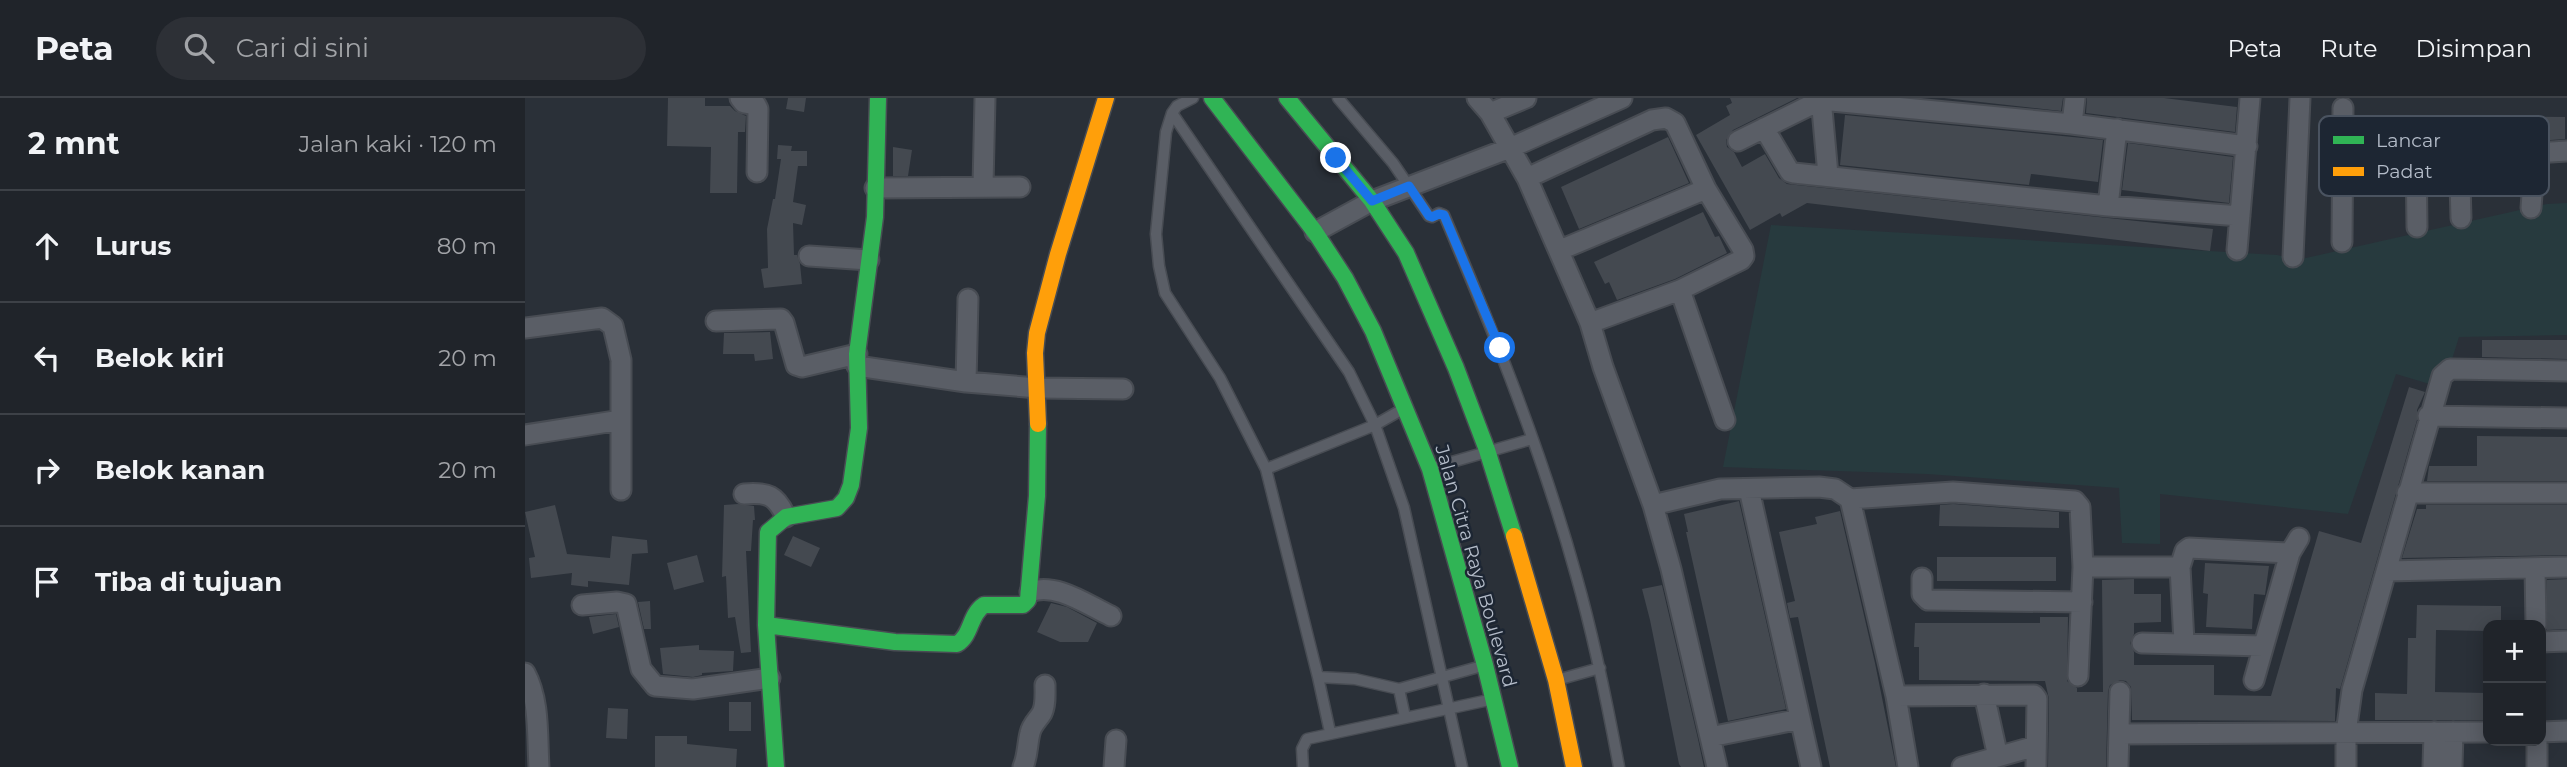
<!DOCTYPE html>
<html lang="id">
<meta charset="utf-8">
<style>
body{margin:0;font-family:Montserrat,sans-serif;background:#2d3036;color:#f1f3f6}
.controls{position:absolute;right:21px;bottom:21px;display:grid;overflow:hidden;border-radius:14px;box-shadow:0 4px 18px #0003}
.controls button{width:63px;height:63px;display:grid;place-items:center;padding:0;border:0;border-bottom:2px solid #3d4147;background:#20242a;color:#f1f3f6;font:35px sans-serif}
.stop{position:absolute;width:21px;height:21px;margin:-16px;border:5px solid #1a73e8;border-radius:50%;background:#fff}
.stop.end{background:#1a73e8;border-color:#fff;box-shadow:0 2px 7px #0008}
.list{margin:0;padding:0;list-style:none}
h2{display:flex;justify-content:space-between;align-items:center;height:91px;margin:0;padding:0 28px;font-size:30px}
h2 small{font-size:23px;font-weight:400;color:#a2a4a8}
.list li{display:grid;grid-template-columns:46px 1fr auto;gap:21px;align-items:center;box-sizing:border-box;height:112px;padding:0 28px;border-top:2px solid #3d4147}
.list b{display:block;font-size:26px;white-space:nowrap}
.list em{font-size:23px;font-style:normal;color:#a2a4a8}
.icon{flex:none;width:38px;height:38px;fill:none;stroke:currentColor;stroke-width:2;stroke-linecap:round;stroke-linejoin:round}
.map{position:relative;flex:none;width:2042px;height:669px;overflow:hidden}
header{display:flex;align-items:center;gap:42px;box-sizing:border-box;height:98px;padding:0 35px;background:#20242a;border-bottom:2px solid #3d4147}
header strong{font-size:33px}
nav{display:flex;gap:38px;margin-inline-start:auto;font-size:24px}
.search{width:490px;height:63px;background:#2d3036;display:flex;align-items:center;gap:18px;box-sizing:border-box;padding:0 24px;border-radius:38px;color:#a2a4a8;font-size:26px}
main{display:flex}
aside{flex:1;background:#20242a}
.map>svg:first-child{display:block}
.green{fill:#273a3e}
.building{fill:#444950}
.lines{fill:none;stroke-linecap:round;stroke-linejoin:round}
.lane-casing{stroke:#484c53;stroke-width:13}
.street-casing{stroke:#484c53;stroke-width:23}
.fast-casing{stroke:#484c53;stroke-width:19}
.slow-casing{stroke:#484c53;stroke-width:19}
.lane{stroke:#5a5e66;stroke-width:10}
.street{stroke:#5a5e66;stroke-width:19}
.fast{stroke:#30b455;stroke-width:16}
.slow{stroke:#ff9f0a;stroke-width:16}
.route{stroke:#1a73e8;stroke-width:9}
.labels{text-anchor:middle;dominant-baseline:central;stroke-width:5;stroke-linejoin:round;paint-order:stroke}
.street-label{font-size:19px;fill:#b4bcc9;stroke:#1d2633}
.key{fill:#1d2633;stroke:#4a5360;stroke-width:2}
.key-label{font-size:19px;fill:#b4bcc9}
</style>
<header>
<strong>Peta</strong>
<div class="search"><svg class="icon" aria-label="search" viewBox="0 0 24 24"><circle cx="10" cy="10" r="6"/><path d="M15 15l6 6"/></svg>Cari di sini</div>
<nav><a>Peta</a><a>Rute</a><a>Disimpan</a></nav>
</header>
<main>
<aside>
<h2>2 mnt<small>Jalan kaki · 120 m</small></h2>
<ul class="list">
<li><svg class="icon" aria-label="ahead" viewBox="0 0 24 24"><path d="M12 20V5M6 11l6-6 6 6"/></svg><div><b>Lurus</b></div><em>80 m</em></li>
<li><svg class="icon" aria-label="left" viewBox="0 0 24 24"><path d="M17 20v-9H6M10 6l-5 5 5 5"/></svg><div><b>Belok kiri</b></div><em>20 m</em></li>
<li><svg class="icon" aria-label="right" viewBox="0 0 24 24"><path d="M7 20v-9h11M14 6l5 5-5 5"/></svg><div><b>Belok kanan</b></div><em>20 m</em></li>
<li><svg class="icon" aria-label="arrive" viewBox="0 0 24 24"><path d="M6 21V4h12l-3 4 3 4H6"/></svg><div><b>Tiba di tujuan</b></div></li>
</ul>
</aside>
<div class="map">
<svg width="2042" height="669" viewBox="0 0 2042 669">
<rect width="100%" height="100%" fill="#2a3038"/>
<path class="green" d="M2042,105v132l-108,2 -16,51 -47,-14 -48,140 -188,-20v50l-38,-1 -3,-55 -192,-14 -204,-7 48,-242 506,30 20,5 250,-56z"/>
<path class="building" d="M143,0h37v8h25l5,5 11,5 -1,16h-7l-1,61h-27l1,-46 -44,-1z
M263,0h18l-2,14 -18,-3z
M1205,0h67l-64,32 -7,10 1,7 7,5 8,15 23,-13 14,24 8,6 426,45 -3,22 -403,-48 -25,14 -2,-4 -30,17 -54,-95 34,-20 -4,-9 6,-3z
M1419,0h119l-2,13z
M1562,0h77l73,9 -2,25 -149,-19z
M1320,17l258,25 -5,42 -67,-8 -2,11 -189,-20z
M1834,17l206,2v22l-30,2 -77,-4 -99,3z
M1143,39l21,46 -110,46 -18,-42z
M1603,45l105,14 -4,46 -107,-13z
M253,47l14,1 -1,5h16v15h-9l-5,36 13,3 -4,20 -9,-2 1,32h3l3,9 2,20 -38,4 -3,-19 7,-1 -1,-39 6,-30h2l6,-40h-4z
M368,49l19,3 -4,26h-15z
M1178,114l12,25 4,-1 8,17 -52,26 -58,21 -8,-18 -4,2 -11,-22z
M245,234l3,27 -18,2 -1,-7h-31l1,-21z
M1957,242h85v19l-85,-2z
M1884,289l16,5 -8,18v10l-77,269 -4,-1 -1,33 -203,-1 -1,-33 -5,-6 -6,-1 -10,5 -2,6 -2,76h-58l1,-68 -4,-18 -126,-1v-33h-5l1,-24h125v-6h28l-1,64 10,7v4h26l-1,-112 32,-1v15h27v28l-27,1v11l-4,9 4,9v13h80v30l57,1 48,-165 42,12z
M1952,338l90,1v44h-140l2,-15h48z
M1214,403l47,208 -58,12 -42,-189h2l-4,-18z
M213,406l16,2 1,14h-2l-2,31h-5l5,101 -10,1 -6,-36 -7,1 -2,-42 -4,1 2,-72z
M1428,406l106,8v16l-120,-2 1,-21z
M30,407l12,49 43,4 2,-22 35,4 1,13 -16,1 -3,31 -41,-4v6l-17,-2 1,-12 -41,5 -2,-20 6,-1 -10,-45z
M1901,407h141v50l-165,3 15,-49h9z
M1315,413l35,152 21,104h-66l-32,-150 -8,1 -3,-15 8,-2 -16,-69 38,-8 -2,-7z
M268,438l27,12 -9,19 -27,-12z
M172,457l7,27 -30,8 -7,-27z
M1412,459h119v24h-119z
M1680,465l64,3 -4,29 -11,-1 -2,35 -46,-2 2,-33 -5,-1z
M2042,481v50l-20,1v-50z
M1137,487l36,154 6,28h-23l-2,-3 -29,-144 -8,-31z
M125,503l1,28h-7l-6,-27z
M526,505l16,4 30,16 -9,19h-28l-23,-10z
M1892,507l84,1v19h-13v6l-52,-1 -1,62 53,1v27h-113v-27l32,1 1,-56h8z
M91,516l3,13 -26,7 -4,-17z
M174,547v5l35,1 -1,20 -31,2v2l-9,2 -30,-3 -3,-26z
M204,604h22v29h-22z
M83,610l20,1 -1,30 -21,-1z
M130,638h32v8l50,5 -1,18h-81z"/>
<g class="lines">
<defs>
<path id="lane" d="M668,0l-16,8 -5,7 -6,19 -10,102 3,32 6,27 55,85 46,91 52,208 37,2 44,10 83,-23
M813,0l55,65 36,53 3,1 7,-4 5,2c50,118 98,237 132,360 18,63 31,127 43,192
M647,15l177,259 26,53 29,83 58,259
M906,370l101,-29
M741,371l109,-44 28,-16
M793,579l12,55
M1032,582l43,-12
M874,591l6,28
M778,669l-1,-18 5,-10 182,-39"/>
<path id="street" d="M215,0l4,5 12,2 2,4 -1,63
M952,0l13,15 37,65 63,145 13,44 50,138 18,64 46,198
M1296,0l7,77
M965,15l36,-15
M1547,26l3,-26
M1239,30l26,44 4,1 314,33 132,10
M1213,43l83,-41 251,24 175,22
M1934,51l2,69
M1891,54l1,75
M1819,58l115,-7 76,4 32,-2
M1002,80l125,-58 14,-2 9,5 31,66 37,61 1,6 -3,4 -61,30 -90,33
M458,88l2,-88
M350,90l145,-1
M1583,108l9,-77
M2006,110l4,-55
M790,134l57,-31 138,-53 112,-50
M1817,144l1,-134
M1035,152l146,-61
M1712,152l13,-152
M284,158l60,4
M1768,159l7,-159
M1155,192l45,130
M191,223l65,-2 3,4 12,42 6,2 55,-13
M0,230l77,-10 11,8 8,34v130
M332,268l109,16 2,-83
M441,284l72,6 85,1
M1903,318l139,2
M0,337l96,-15
M1224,391l62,278
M1882,395h160
M219,396c24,-2 32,1 42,23
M1325,401l46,197 12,71
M1128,407l67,-16 99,-2 16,2 15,10 103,-7 122,9 5,6 3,60 -5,109
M1558,469h97
M2010,470l1,57
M1862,473l180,-4
M1397,480v16l6,6 154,2
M505,494c26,-10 57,13 81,24
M57,507l35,-3 9,2 15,65 14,17 38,3 77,-11
M1659,544l-4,-75 5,-16 4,-3 101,5
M2016,544l26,-1
M1617,545l121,3
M0,575c15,28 12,63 14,94
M1729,582l36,-127 9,-15
M1459,596l14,63
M1371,598l138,-1 3,4 -1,68
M2016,634l26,-1
M1594,636l369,-2
M1185,639l90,-18
M498,669c5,-12 4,-22 7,-34 2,-9 8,-13 12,-20 4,-8 3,-19 3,-28
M589,669l2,-27
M1437,669l74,-21
M1593,669l2,-75
M1821,669v-34l6,-43 90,-314 8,-7 117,2
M1908,669l1,-35
M1927,669l1,-35
M2012,669v-26"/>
<path id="fast" d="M687,0l103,134 30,46 28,53 57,138 55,196 25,102
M762,0l85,103 34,52 50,115 31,82 27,86
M241,527l129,17 62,2c15,-9 12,-29 27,-39h39l5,-5 9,-104 1,-72
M251,669l-10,-142 2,-93 18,-15 51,-9 9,-10 5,-13 8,-57 -2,-74 18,-137 3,-119"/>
<path id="slow" d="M513,326l-3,-71 2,-20 21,-79 48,-156
M989,438l42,144 18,87"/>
</defs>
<use href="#lane" class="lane-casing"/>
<use href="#street" class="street-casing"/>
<use href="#fast" class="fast-casing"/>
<use href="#slow" class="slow-casing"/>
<use href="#lane" class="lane"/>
<use href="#street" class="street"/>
<use href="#fast" class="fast"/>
<use href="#slow" class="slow"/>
</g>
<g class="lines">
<path class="route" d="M811,60l36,43 37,-15 20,30 3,1 7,-3 5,1 56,133"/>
</g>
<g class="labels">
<g class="street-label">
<text transform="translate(951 468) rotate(74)">Jalan Citra Raya Boulevard</text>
</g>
</g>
<rect x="1794" y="18" width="230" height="80" rx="10" class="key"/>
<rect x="1808" y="38" width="31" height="8" fill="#30b455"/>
<rect x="1808" y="69" width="31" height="9" fill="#ff9f0a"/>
<g class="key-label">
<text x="1851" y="49">Lancar</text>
<text x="1851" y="80">Padat</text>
</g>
</svg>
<div class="controls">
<button>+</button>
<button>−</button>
</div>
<div class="stop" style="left:975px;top:250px"></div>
<div class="stop end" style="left:811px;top:60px"></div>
</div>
</main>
